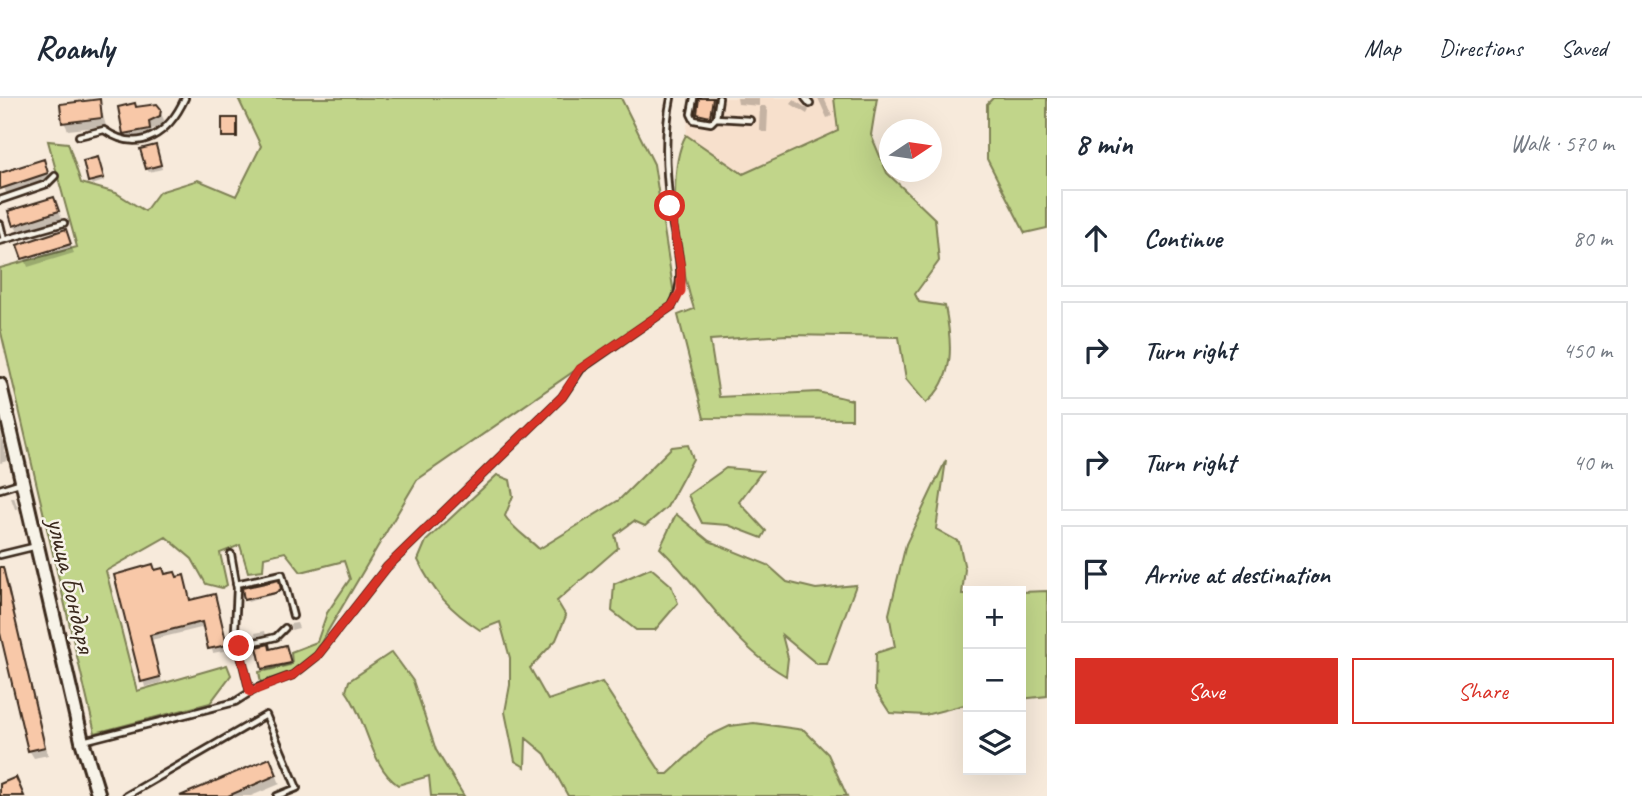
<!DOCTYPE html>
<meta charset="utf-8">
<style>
body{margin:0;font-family:Caveat,sans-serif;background:#f2f2f3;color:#1f2937}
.controls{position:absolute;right:21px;bottom:21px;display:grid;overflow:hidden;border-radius:0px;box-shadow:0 7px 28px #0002}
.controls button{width:63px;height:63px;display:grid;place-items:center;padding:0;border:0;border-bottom:2px solid #e0e1e3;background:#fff;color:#1f2937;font:35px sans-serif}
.compass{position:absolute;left:879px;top:21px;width:63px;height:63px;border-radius:50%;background:#fff;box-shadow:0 7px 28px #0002;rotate:77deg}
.stop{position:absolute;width:21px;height:21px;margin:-16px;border:5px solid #d93025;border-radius:50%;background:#fff}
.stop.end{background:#d93025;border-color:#fff;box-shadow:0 2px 7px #0008}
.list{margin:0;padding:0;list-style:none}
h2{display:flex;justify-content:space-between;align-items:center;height:91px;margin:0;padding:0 28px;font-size:30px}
h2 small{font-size:23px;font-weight:400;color:#747a83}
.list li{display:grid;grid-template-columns:46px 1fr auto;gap:21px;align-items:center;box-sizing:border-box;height:98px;margin:0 14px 14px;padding:0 14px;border:2px solid #e0e1e3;border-radius:0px}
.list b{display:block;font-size:26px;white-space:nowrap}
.list em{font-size:23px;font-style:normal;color:#747a83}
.actions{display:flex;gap:14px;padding:21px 28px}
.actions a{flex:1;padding:16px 0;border:2px solid #d93025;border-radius:0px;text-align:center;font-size:24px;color:#d93025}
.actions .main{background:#d93025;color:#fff}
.icon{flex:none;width:38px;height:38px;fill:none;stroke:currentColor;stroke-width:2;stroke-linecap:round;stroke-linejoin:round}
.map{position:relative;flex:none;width:1047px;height:698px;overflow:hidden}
header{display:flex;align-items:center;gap:42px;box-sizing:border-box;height:98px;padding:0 35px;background:#fff;border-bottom:2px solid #e0e1e3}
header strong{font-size:33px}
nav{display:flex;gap:38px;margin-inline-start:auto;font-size:24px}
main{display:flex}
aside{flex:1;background:#fff}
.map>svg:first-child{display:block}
.built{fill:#f7e0cc}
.green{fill:#c1d58a;stroke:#7e8054;stroke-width:2}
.shadow{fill:#0003}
.building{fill:#f8c8a8;stroke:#3b2a1e;stroke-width:2}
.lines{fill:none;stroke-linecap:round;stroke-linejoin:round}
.service-casing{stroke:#3b2a1e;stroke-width:10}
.secondary-casing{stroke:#3b2a1e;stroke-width:18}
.service{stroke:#f7f3e8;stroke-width:4.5}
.secondary{stroke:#f7f3e8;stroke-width:12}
.route{stroke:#d93025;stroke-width:9}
.labels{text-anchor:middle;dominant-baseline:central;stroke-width:5;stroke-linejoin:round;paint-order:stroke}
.street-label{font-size:28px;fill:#3b2a1e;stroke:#f7f3e8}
</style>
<header>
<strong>Roamly</strong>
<nav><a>Map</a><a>Directions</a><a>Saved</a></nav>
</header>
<main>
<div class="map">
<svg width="1047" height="698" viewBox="0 0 1047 698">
<rect width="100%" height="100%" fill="#f7eadb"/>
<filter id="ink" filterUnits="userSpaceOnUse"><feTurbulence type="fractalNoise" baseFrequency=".0143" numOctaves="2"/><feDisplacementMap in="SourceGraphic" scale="14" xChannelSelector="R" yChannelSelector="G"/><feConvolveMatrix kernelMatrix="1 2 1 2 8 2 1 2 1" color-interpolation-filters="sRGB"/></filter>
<g filter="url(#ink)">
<path class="built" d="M691,0h143l4,33 -96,43 -56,-39z"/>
<path class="green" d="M238,0h383l33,66 21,137 -258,179 -104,176 -20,18 -32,10 -2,-12 33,-8 -1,-12 26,-10 10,-29 23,-34 -6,-18 -43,11 -16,-20 -21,5 -1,13 -15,2 -8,-27 -20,8 7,32 -5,3 -16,-4 -14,-25 -26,-22 -60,34 31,120 90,-26 4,10 -21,28 -115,30 -95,-405v-60l77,-21 -29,-106 20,2 13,40 35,10 29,18 14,-19 39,-12 38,16 25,-50z
M834,0h43l-6,37 16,38 48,46 4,42 -24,33 4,8 26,4c7,36 11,72 -19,97l-20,-24 -7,-42 -112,-2 -77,5 9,57 99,-5 34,8v19l-148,-1 -26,-103 16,-6c-14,-43 -30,-134 -8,-174l57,39 95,-43z
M993,0h54v130l-22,5 -38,-74v-55z
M688,347l5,14 -26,48 -22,19 -11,-5 -19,14 3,13 -61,53 9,15 -10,24 -26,28 18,32 54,-18 60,92h6l41,-38 21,-10 24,-3 50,7 24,24 19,42h-279l-23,-42 -19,-16 -1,29 -10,-6 -10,-49 5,-27v-27l-10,-36 -20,8c-29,-19 -47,-38 -62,-70l8,-19 71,-66 13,5 3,16 -8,20c9,14 23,22 34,33l80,-49 53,-53z
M946,362l-10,69 23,13 6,27 -3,25h6v110l-43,11 -35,-2 -15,-23 1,-37 19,-6 -6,-33 17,-70z
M726,370l36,3 -23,31 27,29 -4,7 -34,-13 -26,-2 -14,-28z
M676,416l33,27 59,24 19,17 29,7 40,-4 -29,79h-10l-35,-29 6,23 -2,18c-53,-30 -82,-86 -126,-128z
M651,470l20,17 7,18 -23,27h-19l-24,-19 2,-27z
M1047,493v105l-26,3v-107z
M392,554l21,29 23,69 28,46h-33l-2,-20 -31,9c-28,-19 -30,-64 -52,-94l3,-10z"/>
<path class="shadow" d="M701,0h13l-3,20 -13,-4z
M737,0h22v8l-21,-2z
M818,0h6l8,18 -5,2z
M794,2l15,10 -2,4 -16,-10z
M99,3l7,25 -38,4 -4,-8z
M153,7l5,2 7,15 -4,5 -9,2 2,8 -25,4 -9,-33z
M760,8h5l3,5 -1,21h-5l-3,-4z
M157,52l5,19 -13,3 -2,-3z
M43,63l9,20 -45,15 -7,-21z
M99,64l5,19 -12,4 -2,-4z
M54,101l8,20 -43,14 -5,-8z
M65,134l9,21 -46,14 -8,-21z
M0,331l7,32 -7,2z
M14,399l4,12h-3l-4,-11z
M0,470l6,8 42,179 -14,3 -5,-8 -29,-125z
M156,474l27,5 8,24h26l11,49 -15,3 -8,-26 -54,13 11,42 -17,5 -29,-111z
M280,487l1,7 -33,10 -2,-3z
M297,525l2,5 -8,2 -1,-6z
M265,533l1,5 -9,2 -2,-5z
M259,550l28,3 4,15 -25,6z
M274,671l6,15 -29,12h-67z"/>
<path class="building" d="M699,0h14l-3,19 -13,-3z
M100,1l2,19 -40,5 -2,-19z
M135,5l1,4 21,-3 4,5 -1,7 -11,5 1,8 -27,5 -5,-27z
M222,20h15v19h-15z
M156,47l5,20 -15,4 -6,-20z
M98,59l6,21 -16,4 -5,-21z
M44,61l4,14 -48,16v-16z
M54,99l5,14 -46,15 -5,-15z
M66,131l5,15 -49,15 -5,-14z
M153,466l2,6 8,-2 2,6 10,-2 2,5 7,-2 6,25 25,-6 12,51 -19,4 -6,-27 -52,13 10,42 -19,5 -27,-107z
M0,469h3l42,180 -17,4 -28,-118z
M279,482l2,9 -6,4 -31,7 -2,-12z
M269,546l1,5 16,-4 5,18 -29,6 -5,-22z
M270,660l7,17 -49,21h-48z
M16,679l8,19h-24v-12z"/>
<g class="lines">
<defs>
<path id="service" d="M694,0l-3,16 3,6 17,3 5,-5 3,-20
M805,0l5,6
M716,20l34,2
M79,38l25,-6c36,25 65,3 81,-32
M0,102l47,-16 8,-8
M0,126l4,16
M0,143l64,-18
M0,391l19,-6
M231,456l6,34 -2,43 15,61
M0,457l37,-9
M236,486l46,-10 11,42
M239,548l37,-9 9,-9
M83,643l152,-39 22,-14 36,-13 24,-19 70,-89 175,-170 19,-28 91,-63c18,-31 1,-66 -2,-100 -4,-33 -6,-75 1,-108
M126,698l140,-81 31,73 -20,8"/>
<path id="secondary" d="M0,287l82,356 17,55"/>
</defs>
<use href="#service" class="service-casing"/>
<use href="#secondary" class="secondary-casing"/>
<use href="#service" class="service"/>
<use href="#secondary" class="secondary"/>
</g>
</g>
<g class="lines" filter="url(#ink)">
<path class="route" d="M239,548l11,46 43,-17 24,-19 70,-89 175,-170 18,-28 92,-63 9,-15v-22l-11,-63"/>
</g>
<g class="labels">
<g class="street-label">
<text transform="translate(72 487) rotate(77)">улица Бондаря</text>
</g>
</g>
</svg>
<div class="controls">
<button>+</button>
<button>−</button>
<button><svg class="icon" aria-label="layers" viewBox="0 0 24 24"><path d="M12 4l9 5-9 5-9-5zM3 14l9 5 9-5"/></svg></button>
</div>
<svg class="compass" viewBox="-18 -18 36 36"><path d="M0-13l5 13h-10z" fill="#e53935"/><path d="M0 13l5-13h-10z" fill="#747a83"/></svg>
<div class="stop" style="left:670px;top:108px"></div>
<div class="stop end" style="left:239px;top:548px"></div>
</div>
<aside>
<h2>8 min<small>Walk · 570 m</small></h2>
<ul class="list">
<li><svg class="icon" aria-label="ahead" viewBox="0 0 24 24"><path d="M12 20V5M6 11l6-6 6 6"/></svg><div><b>Continue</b></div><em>80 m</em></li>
<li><svg class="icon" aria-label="right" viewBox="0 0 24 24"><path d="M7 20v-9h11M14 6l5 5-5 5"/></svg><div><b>Turn right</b></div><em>450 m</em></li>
<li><svg class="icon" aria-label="right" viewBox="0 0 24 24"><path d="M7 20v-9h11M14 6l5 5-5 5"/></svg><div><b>Turn right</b></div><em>40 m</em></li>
<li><svg class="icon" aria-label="arrive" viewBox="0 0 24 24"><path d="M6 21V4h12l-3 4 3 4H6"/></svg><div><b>Arrive at destination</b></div></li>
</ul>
<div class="actions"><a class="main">Save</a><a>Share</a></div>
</aside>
</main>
